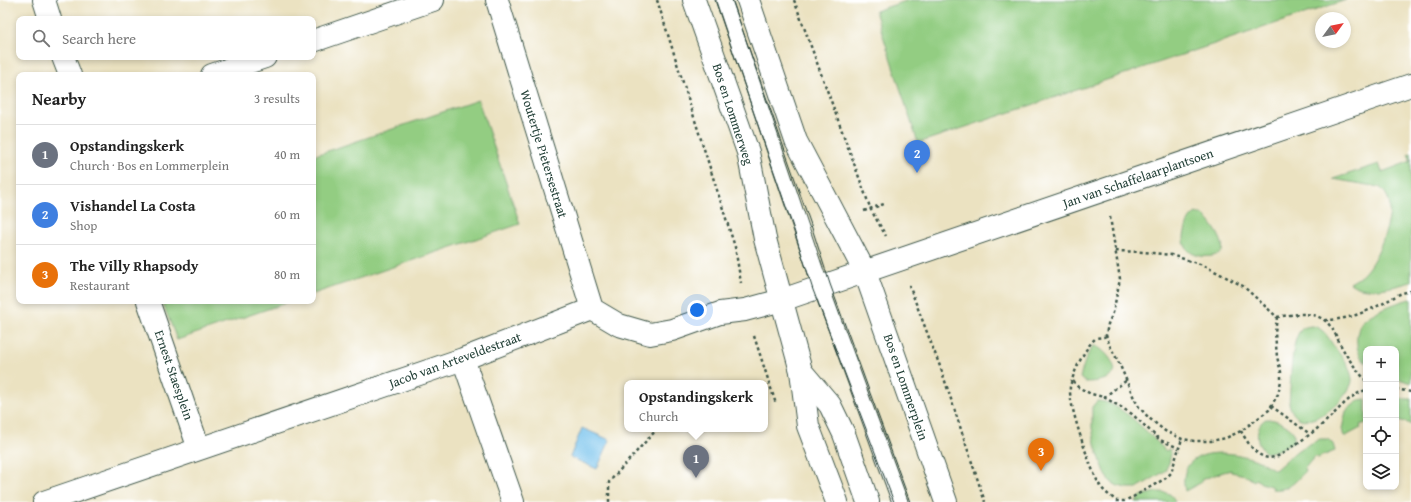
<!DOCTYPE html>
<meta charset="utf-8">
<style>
body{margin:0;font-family:"Gentium Book Plus",serif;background:#f2f2f2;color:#222}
.controls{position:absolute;right:12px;bottom:12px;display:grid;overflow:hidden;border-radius:8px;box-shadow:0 2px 6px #0003}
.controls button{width:36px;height:36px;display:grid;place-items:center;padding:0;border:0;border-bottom:1px solid #e0e0e0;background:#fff;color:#222;font:20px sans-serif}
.compass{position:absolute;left:1315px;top:12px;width:36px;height:36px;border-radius:50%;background:#fff;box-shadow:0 2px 6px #0003;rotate:57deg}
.you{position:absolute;left:697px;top:310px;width:14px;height:14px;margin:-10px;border:3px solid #fff;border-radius:50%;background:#1a73e8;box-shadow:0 0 0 6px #1a73e833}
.badge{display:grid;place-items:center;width:26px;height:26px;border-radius:50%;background:#0b8043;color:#fff;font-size:13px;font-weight:700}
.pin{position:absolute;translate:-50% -33px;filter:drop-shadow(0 1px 2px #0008)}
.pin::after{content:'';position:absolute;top:21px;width:14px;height:12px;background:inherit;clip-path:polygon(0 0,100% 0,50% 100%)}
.popup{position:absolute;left:624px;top:380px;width:144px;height:52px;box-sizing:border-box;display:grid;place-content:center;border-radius:8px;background:#fff;filter:drop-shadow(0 1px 3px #0005);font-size:13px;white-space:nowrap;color:#767676}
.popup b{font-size:15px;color:#222}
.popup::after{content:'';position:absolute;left:50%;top:100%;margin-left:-8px;border:8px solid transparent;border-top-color:#fff}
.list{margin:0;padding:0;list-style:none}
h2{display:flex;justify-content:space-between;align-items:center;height:52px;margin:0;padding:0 16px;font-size:17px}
h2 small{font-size:13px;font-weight:400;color:#767676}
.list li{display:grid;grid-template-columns:26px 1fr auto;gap:12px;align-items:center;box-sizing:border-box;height:60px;padding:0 16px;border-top:1px solid #e0e0e0}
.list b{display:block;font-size:15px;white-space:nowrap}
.list p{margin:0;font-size:13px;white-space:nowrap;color:#767676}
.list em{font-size:13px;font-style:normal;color:#767676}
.icon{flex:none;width:22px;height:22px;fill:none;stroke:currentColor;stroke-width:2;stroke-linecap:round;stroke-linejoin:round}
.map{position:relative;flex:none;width:1411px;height:502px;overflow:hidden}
.search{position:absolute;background:#fff;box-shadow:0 2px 6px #0003;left:16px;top:16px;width:300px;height:44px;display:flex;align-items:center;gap:10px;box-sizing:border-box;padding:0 14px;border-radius:8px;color:#767676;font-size:15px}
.panel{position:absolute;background:#fff;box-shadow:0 2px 6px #0003;left:16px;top:72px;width:300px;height:232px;border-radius:8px}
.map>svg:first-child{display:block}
.green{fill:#93cd82;stroke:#59855b}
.water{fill:#70bfeb;stroke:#487e90}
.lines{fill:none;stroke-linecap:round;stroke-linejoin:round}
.lane-casing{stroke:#3e5649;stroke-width:17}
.street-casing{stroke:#3e5649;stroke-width:24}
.secondary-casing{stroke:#3e5649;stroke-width:24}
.highway-casing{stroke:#3e5649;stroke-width:24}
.path{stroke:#3e5649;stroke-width:2.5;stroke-dasharray:3 3;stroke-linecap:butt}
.lane{stroke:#fff;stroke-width:15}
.street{stroke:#fff;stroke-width:22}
.secondary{stroke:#fff;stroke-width:22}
.highway{stroke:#fff;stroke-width:22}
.tram{stroke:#1f3d34;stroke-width:1}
.labels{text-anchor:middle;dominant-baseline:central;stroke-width:3.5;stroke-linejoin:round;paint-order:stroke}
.street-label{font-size:13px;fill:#1f3d34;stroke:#fff}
</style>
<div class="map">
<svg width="1411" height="502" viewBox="0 0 1411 502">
<rect width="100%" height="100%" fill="#fff"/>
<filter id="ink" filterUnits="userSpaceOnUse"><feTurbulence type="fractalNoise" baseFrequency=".025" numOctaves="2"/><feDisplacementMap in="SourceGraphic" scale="8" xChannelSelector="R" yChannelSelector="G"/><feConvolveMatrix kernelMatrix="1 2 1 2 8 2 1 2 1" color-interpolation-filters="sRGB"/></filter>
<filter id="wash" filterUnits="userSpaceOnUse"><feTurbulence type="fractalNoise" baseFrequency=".012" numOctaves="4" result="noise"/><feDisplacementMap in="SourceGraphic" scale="16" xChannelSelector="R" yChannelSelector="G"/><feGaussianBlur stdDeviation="0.9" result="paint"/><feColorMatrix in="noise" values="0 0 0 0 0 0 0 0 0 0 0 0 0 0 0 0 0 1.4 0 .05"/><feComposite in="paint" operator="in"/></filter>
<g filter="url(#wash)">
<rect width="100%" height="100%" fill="#ebe2c1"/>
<path class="green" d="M909,0h437l-428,143 -43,-132z
M478,100l42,124 -207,70v-138z
M1411,153v129c-18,5 -45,13 -61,1 5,-3 11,-6 15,-11 12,-13 25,-46 25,-64 0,-7 -4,-17 -11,-21l-46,-8 46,-15 3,8 29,-11 -3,-7z
M1196,213c1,1 4,1 6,1 7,5 24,28 20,37 -3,8 -48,12 -36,-23 2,-6 3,-11 10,-15z
M1411,299v84l-15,-5v-29h-30v14c-5,-5 -9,-12 -9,-19 -1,-7 1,-15 4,-21 8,-10 38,-22 50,-24z
M162,301h129l-114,39z
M1311,326c11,0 17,11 22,19 7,10 18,22 19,34 2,16 -53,67 -63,24 2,-16 1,-59 11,-72 3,-4 6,-4 11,-5z
M1093,346c8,-1 25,19 21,27 -5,8 -21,9 -29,9l-5,-4c3,-12 6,-22 13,-32z
M1366,399v24l-6,2 1,3 -2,1 -15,8 -2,-8 4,-18 13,-11z
M1396,399h15v26l-3,-2 -12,-4z
M1097,401c22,-1 54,35 69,50l3,-2 2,4 -2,10 -4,8 -3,2 -25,15h-10l-9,-2 -7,-4 -5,-7 -10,-27 -4,-20v-21z
M1266,419c11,0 22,6 28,14v8l-16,9 -11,3c-12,-6 -13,-28 -1,-34z
M1320,439h8l5,5 2,7 -18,7 -2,-2 -11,13 1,2c-9,11 -17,20 -33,18l1,-2 -12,-4 -5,-4 -2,2 -9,-6 -14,-3v-2l-11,3 -19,7 1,2 -17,9c-9,-41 35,-42 62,-34 10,2 19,8 28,13l23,-20z
M1155,492c10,0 17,0 20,10h-39l5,-6z"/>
<path class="water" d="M582,428l28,12 -13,29 -27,-12z"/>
</g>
<g filter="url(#ink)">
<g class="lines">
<defs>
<path id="lane" d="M724,0l97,287 79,215"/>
<path id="street" d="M44,0l6,19
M497,0l95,309
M313,41l120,-41
M63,57l7,18
M212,75l53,-18
M148,301l51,148
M463,359l50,143
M44,502l419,-143 129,-50 27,16 31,9 22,-4 48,-17 25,-3 37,-10 629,-215"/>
<path id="secondary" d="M694,0l54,152 17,87 36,132 7,55 29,76
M748,0l48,141 69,131 81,230"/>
<path id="highway" d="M801,371l29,34 14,29 24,68"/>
</defs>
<use href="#lane" class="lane-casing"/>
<use href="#street" class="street-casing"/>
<use href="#secondary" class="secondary-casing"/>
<use href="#highway" class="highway-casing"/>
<path class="path" d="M657,0l78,247 6,36
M794,0l77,210 15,26
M864,211l20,-7
M1110,217l10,62 -7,34 -5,11 -2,11 4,11 9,17 15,35 5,9 10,11 16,13 17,8 12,2h17l15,-3 15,-7 28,-21 9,-16 3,-13v-9l-4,-15 -2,-24 2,-16 -34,-31 -40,-21 -32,-10 -27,-3 -29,-1
M909,285l32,84 44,133
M1277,317c19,-3 41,-8 54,10 5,7 8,16 13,24 6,11 15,21 22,30
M1325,320c22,0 38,-7 57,-16 11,-6 16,-11 29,-13
M754,336l22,68
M1106,336l-2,1 -8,1c-11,9 -23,35 -26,49 -2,17 20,81 29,97 4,7 11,12 18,17h7l9,-4 33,-19 5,-5 8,-25
M1073,381l5,6 13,7 13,3 28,17 28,26 19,8 3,-9
M1396,389l15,3
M1104,397l23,-17
M1271,406l39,28
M1241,431c6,11 18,31 33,26 7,-1 13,-7 19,-11 11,-7 22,-15 32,-24 13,-11 24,-27 41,-32
M609,502v-20l48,-53"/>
<use href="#lane" class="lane"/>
<use href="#street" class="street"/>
<use href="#secondary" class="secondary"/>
<use href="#highway" class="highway"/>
<path class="tram" d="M715,0l79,230 19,60 81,212
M732,0l79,225 19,59 80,218"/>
</g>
</g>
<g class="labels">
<g class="street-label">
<text transform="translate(733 114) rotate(72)">Bos en Lommerweg</text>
<text transform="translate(544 154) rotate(73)">Woutertje Pietersestraat</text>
<text transform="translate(1138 178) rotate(-19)">Jan van Schaffelaarplantsoen</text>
<text transform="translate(455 360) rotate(-20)">Jacob van Arteveldestraat</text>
<text transform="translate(174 375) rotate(71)">Ernest Staesplein</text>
<text transform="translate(906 387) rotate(71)">Bos en Lommerplein</text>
</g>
</g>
</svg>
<div class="controls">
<button>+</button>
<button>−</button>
<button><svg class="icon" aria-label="locate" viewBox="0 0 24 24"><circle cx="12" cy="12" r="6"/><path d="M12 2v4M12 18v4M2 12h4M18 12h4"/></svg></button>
<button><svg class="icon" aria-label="layers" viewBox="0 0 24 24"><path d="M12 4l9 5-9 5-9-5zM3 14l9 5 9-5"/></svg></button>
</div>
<svg class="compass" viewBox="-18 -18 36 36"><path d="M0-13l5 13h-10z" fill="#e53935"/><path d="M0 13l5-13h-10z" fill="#767676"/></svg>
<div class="you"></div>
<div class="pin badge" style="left:696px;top:478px;background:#6b7280">1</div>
<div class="popup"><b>Opstandingskerk</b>Church</div>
<div class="pin badge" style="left:917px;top:173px;background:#3f7fe0">2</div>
<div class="pin badge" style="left:1041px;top:471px;background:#e8710a">3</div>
<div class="search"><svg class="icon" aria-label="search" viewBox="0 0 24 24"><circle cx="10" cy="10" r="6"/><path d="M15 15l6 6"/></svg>Search here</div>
<section class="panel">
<h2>Nearby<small>3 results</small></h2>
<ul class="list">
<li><span class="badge" style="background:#6b7280">1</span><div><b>Opstandingskerk</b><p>Church · Bos en Lommerplein</p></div><em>40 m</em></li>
<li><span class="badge" style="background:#3f7fe0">2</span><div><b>Vishandel La Costa</b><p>Shop</p></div><em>60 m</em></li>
<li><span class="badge" style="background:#e8710a">3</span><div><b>The Villy Rhapsody</b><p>Restaurant</p></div><em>80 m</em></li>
</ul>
</section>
</div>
